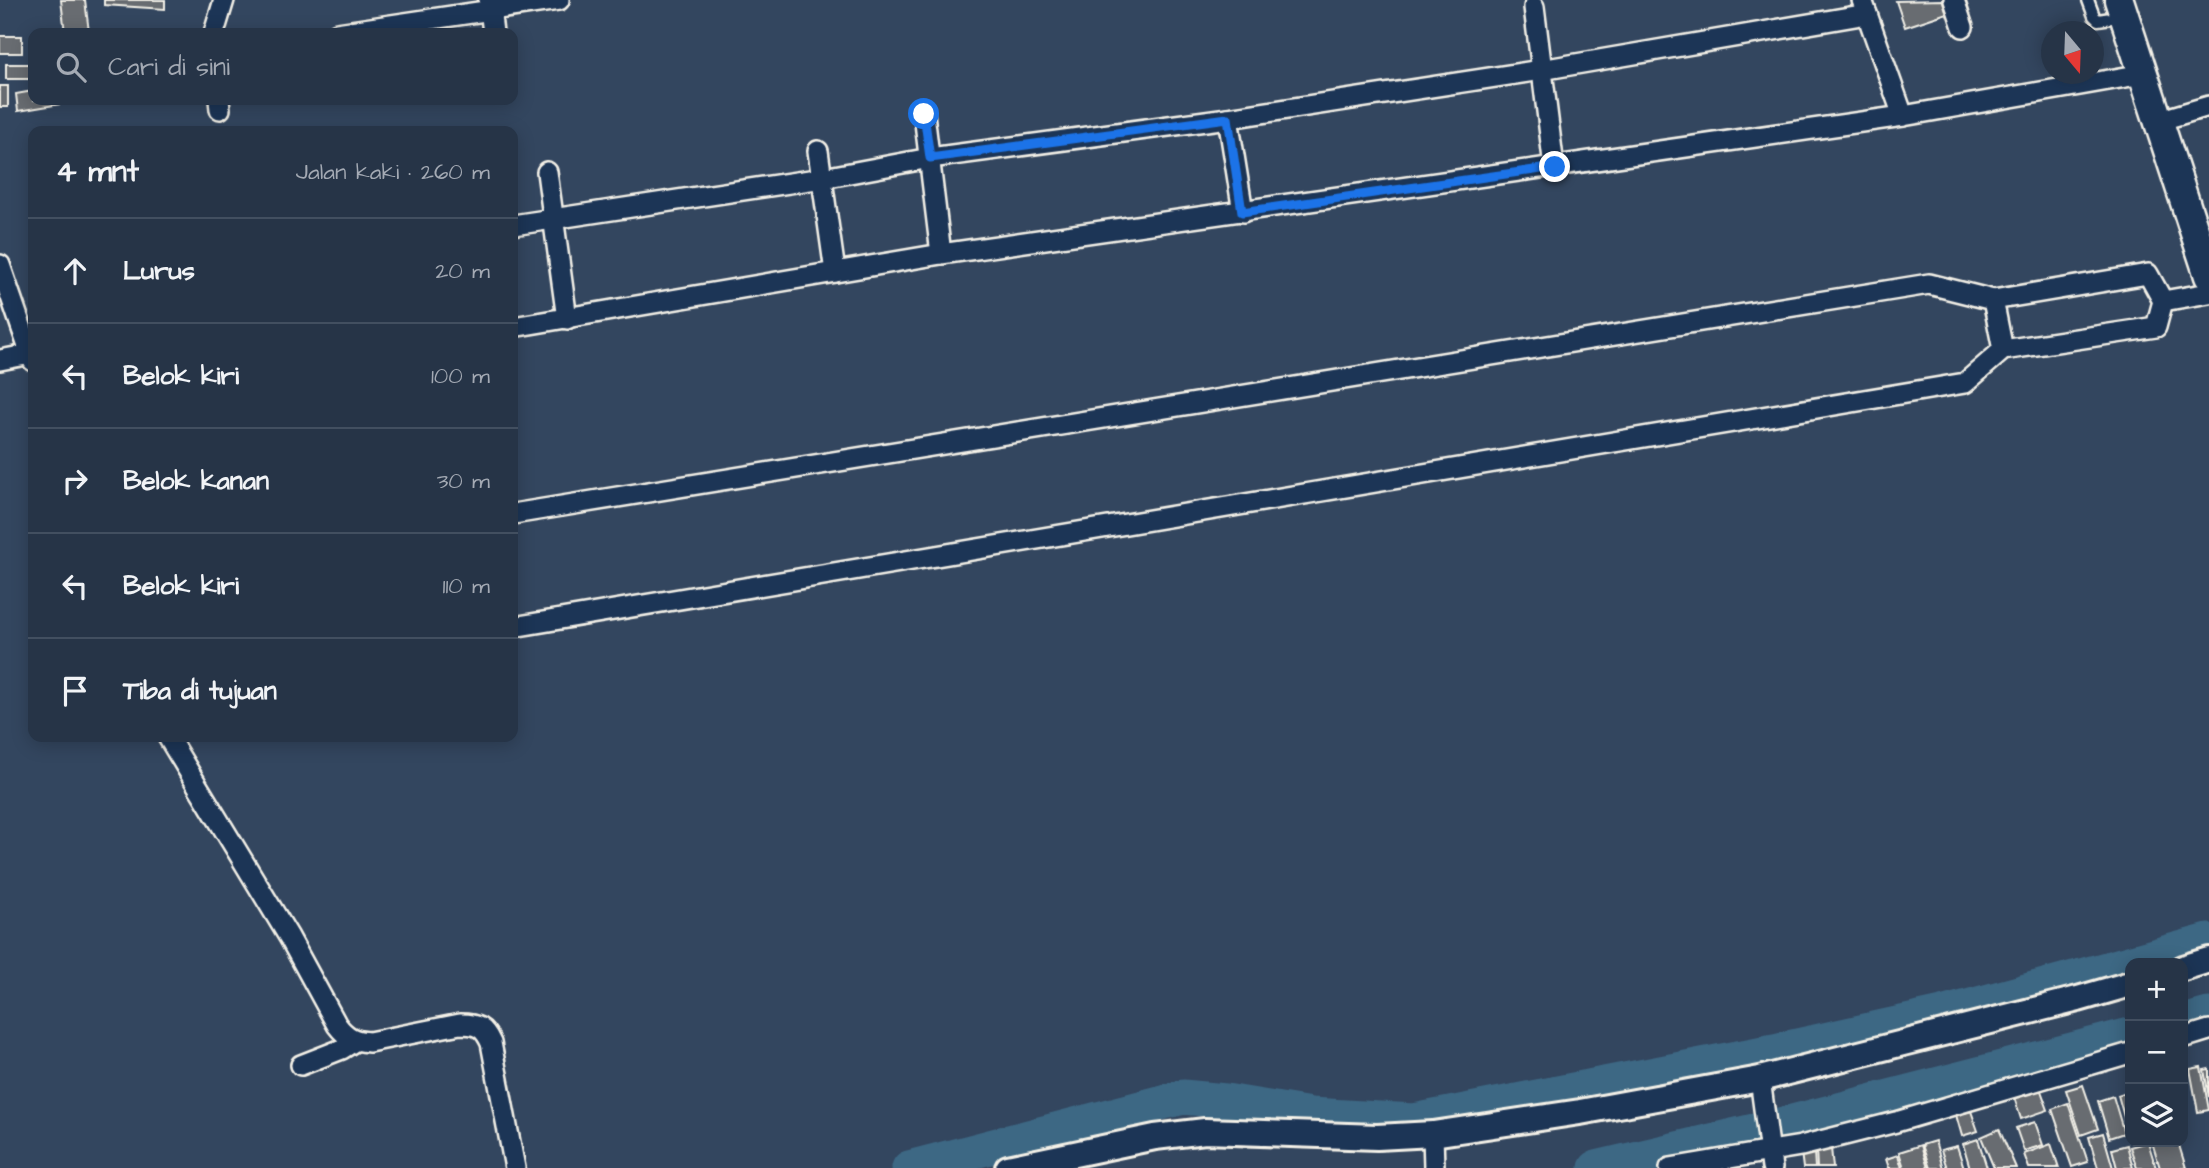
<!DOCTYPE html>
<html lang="id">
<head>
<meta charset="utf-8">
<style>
	:root { --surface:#263447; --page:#2e3c4e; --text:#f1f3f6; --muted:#a4aab4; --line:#424f60 }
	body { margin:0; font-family:"Architects Daughter",sans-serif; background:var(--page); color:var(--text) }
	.controls { position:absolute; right:21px; bottom:21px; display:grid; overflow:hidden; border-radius:14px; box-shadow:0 4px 18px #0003 }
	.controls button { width:63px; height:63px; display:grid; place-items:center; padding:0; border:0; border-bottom:2px solid var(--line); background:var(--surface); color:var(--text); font:35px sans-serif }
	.compass { position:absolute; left:2041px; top:21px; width:63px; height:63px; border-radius:50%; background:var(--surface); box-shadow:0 4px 18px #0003; rotate:161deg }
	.stop { position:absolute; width:21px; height:21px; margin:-16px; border:5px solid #1a73e8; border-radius:50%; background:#fff }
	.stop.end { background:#1a73e8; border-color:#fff; box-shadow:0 2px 7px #0008 }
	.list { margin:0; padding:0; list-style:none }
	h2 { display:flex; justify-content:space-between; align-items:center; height:91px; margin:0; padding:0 28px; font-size:30px }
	h2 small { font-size:23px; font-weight:400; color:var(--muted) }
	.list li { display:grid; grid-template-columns:46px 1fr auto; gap:21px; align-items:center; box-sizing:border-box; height:105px; padding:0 28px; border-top:2px solid var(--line) }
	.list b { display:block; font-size:26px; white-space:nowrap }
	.list em { font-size:23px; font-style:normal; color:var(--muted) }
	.icon { flex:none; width:38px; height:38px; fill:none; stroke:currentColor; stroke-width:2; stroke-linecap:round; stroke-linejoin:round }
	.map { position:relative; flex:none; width:2209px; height:1168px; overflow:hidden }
	.search { position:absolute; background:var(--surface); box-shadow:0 4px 18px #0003; left:28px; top:28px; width:490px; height:77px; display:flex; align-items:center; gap:18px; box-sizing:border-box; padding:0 24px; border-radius:14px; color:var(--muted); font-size:26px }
	.panel { position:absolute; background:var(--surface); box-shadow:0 4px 18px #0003; left:28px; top:126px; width:490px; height:616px; border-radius:14px }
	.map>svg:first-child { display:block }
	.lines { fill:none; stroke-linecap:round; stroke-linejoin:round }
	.river { stroke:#3d6884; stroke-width:35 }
	.building { fill:#676c71; stroke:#f4f1e8; stroke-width:2 }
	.service-casing { stroke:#f4f1e8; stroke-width:15 }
	.minor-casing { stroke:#f4f1e8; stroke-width:24 }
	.tertiary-casing { stroke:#f4f1e8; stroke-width:30 }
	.secondary-casing { stroke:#f4f1e8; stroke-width:33 }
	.service { stroke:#1d3557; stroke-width:10 }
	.minor { stroke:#1d3557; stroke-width:19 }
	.tertiary { stroke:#1d3557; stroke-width:24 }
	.secondary { stroke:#1d3557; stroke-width:28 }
	.route { stroke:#1a73e8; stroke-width:9 }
</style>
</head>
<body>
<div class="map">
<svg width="2209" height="1168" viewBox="0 0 2209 1168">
	<rect width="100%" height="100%" fill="#33465f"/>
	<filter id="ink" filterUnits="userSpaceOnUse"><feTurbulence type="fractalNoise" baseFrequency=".0143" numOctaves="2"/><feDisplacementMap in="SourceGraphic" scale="14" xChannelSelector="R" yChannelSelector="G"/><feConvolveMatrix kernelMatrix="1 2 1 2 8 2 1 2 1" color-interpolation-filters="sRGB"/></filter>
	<g filter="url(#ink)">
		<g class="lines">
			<!-- river -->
			<g class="river">
				<path d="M2183 1022 2209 1015"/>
				<path d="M909 1168 1183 1097 1226 1101 1311 1115 1414 1121 1774 1051 1942 1014 2209 941"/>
				<path d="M1596 1168 1792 1122 2130 1035"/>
			</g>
		</g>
		<!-- building -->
		<g class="building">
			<path d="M61 0H85L89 32 65 33Z"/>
			<path d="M104 0H165V9L104 5Z"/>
			<path d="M1943 0 1947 13 1905 27 1896 1Z"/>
			<rect x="0" y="36" width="22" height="17"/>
			<rect x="6" y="64" width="27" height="15"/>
			<rect x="0" y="86" width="8" height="21"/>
			<path d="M33 91V100H73V102L18 111 16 94Z"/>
			<path d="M2201 1067 2209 1110 2198 1112 2190 1069Z"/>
			<path d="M2209 1069V1097L2204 1070Z"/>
			<path d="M2083 1085 2098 1129 2081 1135 2066 1090Z"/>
			<path d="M2040 1088 2048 1110 2021 1119 2014 1097Z"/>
			<path d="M2130 1091V1139L2118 1095Z"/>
			<path d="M2113 1096 2124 1133 2109 1138 2098 1101Z"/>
			<path d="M2068 1103 2088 1162 2072 1167 2052 1109Z"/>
			<path d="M1971 1111 1978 1131 1962 1136 1956 1115Z"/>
			<path d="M2035 1122 2043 1145 2024 1151 2016 1128Z"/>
			<path d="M1999 1129 2016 1168H1994L1981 1137Z"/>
			<path d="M2103 1133 2113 1168H2098L2089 1137Z"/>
			<path d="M1978 1139 1987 1168H1970L1963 1144Z"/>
			<path d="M1935 1141 1943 1168H1930L1922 1145Z"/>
			<path d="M2148 1142 2156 1168H2137L2130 1147Z"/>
			<path d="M2152 1142H2178L2186 1168H2160Z"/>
			<path d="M2051 1144 2059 1168H2029L2024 1154Z"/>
			<path d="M1921 1145 1928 1168H1904L1899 1152Z"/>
			<path d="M2127 1145 2133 1168H2117L2112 1149Z"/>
			<path d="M1957 1146 1964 1168H1947L1941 1150Z"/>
			<path d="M1831 1148 1833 1168H1817L1816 1149Z"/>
			<path d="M1814 1151 1815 1168H1803L1801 1152Z"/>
			<path d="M1898 1155 1902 1168H1889L1886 1159Z"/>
		</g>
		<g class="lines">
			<!-- service casing -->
			<g class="service-casing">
				<path id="service" d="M2088 0 2094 16 2098 20 2124 16"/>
			</g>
			<!-- minor casing -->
			<g class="minor-casing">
				<g id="minor">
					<path d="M489 0 493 33"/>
					<path d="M1862 0 1903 116"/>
					<path d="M1954 0 1963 27"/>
					<path d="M1534 7 1554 167"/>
					<path d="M214 33 224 0"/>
					<path d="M337 33 559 0"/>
					<path d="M219 100 220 109"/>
					<path d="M924 114 941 254"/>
					<path d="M1228 118 1243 212"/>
					<path d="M2158 121 2209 106"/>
					<path d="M818 151 835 272"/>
					<path d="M547 172 567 319"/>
					<path d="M513 225 823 178 930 158 1228 118 1541 70 1867 14"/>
					<path d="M0 265 33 361"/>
					<path d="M1993 300 2003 350"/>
					<path d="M2163 301 2209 293"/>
					<path d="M513 327 941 254 1903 116 2143 74"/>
					<path d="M0 360 31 354"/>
					<path d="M513 514 1929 284 1993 300 2148 274 2163 301 2156 327 2003 350 1965 383 513 627"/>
					<path d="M168 737 289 937 337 1025C346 1037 354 1041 369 1042L460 1024C477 1024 484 1027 491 1043L515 1168"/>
					<path d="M2183 1038 2209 1030"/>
					<path d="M301 1065 342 1049 355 1041"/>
					<path d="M1760 1079 1772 1168"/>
					<path d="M1433 1134 1434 1168"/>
					<path d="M1670 1168 1801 1146 1896 1122 2130 1053"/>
				</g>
			</g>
			<!-- tertiary casing -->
			<g class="tertiary-casing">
				<g id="tertiary">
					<path d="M2183 968 2209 960"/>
					<path d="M1008 1168 1155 1137 1205 1131 1377 1137 1433 1134 1580 1112 1760 1079 2078 999 2130 984"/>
				</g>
			</g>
			<!-- secondary casing -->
			<g class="secondary-casing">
				<path id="secondary" d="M2119 0 2209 276"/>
			</g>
			<!-- service -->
			<use href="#service" class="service"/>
			<!-- minor -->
			<use href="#minor" class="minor"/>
			<!-- tertiary -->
			<use href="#tertiary" class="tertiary"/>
			<!-- secondary -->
			<use href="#secondary" class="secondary"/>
		</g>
	</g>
	<g class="lines" filter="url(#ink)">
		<!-- route -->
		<path class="route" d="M924 114 930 158 1228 118 1242 212 1555 167"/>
	</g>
</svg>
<div class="controls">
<button>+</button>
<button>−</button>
<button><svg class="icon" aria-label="layers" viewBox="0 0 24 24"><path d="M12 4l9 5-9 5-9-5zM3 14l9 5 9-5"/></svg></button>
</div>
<svg class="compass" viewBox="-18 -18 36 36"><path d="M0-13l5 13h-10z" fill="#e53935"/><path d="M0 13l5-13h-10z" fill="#a4aab4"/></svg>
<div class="stop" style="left:924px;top:114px"></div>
<div class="stop end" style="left:1555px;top:167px"></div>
<div class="search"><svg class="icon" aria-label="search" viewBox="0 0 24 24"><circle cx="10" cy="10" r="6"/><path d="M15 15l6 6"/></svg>Cari di sini</div>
<section class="panel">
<h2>4 mnt<small>Jalan kaki · 260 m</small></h2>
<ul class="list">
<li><svg class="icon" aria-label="ahead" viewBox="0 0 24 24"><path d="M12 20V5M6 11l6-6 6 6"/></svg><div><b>Lurus</b></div><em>20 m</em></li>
<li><svg class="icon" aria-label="left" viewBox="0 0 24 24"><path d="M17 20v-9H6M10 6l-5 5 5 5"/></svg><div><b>Belok kiri</b></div><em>100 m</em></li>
<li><svg class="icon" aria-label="right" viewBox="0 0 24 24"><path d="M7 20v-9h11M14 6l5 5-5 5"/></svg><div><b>Belok kanan</b></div><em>30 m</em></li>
<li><svg class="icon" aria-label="left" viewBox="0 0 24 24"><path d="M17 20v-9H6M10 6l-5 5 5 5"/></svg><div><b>Belok kiri</b></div><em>110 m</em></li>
<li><svg class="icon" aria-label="arrive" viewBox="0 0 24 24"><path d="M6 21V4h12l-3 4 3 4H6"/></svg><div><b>Tiba di tujuan</b></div></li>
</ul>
</section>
</div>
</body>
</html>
